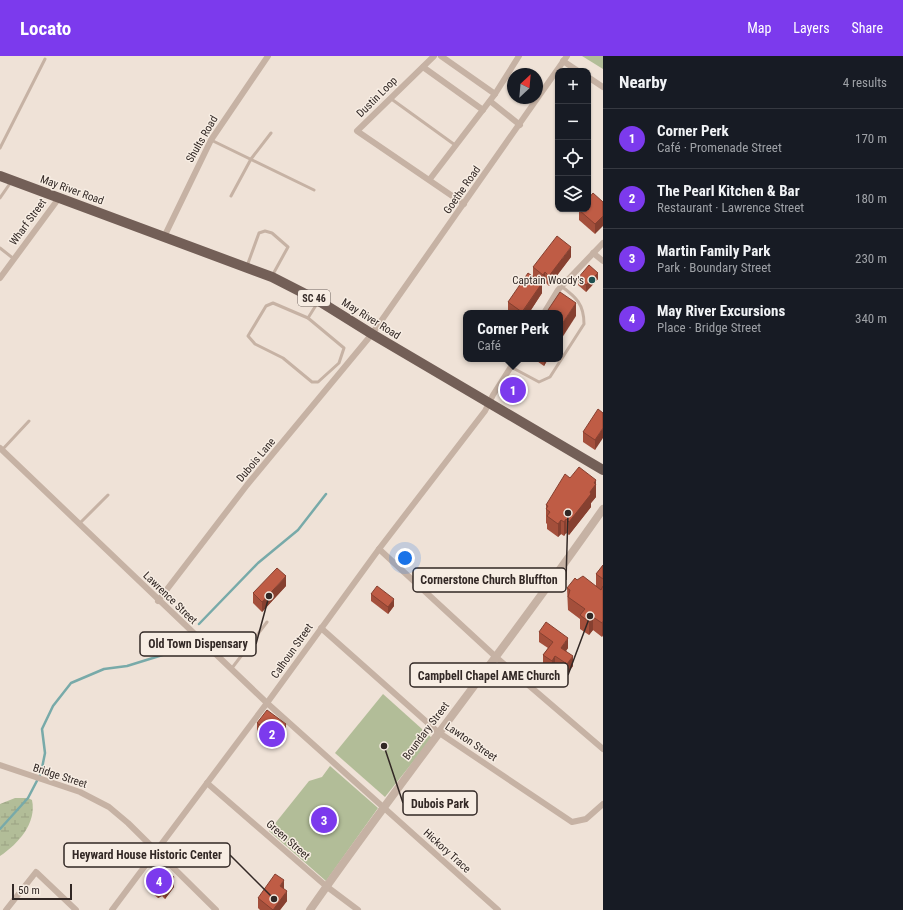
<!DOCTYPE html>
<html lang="en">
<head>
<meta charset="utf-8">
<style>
	:root { --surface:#171b24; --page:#242831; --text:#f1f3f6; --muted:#9ea1a6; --line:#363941; --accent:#7c3aed }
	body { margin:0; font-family:"Roboto Condensed",sans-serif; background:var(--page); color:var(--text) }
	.controls { position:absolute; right:12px; top:12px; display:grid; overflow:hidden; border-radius:8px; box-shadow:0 1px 3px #0004 }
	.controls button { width:36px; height:36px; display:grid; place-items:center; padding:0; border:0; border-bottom:1px solid var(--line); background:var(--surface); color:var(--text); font:20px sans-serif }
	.compass { position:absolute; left:507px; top:12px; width:36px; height:36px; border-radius:50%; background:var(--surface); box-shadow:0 1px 3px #0004; rotate:26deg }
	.scale { position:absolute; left:12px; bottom:10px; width:60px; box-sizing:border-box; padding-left:4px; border:2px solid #322825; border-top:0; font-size:11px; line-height:14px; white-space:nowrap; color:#322825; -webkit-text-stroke:3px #f7ede3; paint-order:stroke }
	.you { position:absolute; left:405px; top:502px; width:14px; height:14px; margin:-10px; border:3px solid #fff; border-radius:50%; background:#1a73e8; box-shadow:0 0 0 6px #1a73e833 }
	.badge { display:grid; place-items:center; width:26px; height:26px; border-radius:50%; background:var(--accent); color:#fff; font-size:13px; font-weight:700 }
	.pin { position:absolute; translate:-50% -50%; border:2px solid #fff; box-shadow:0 1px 4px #0006 }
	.popup { position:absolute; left:463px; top:254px; width:100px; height:52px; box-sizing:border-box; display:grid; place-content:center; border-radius:8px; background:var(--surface); filter:drop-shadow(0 1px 3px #0005); font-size:13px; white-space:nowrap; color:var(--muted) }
	.popup b { font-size:15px; color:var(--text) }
	.popup::after { content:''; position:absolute; left:50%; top:100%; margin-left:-8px; border:8px solid transparent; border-top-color:var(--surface) }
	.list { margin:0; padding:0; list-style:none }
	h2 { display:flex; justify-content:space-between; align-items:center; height:52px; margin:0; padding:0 16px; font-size:17px }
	h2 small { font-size:13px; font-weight:400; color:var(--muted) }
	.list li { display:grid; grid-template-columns:26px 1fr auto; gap:12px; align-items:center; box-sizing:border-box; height:60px; padding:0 16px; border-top:1px solid var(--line) }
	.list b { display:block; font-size:15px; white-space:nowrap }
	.list p { margin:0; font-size:13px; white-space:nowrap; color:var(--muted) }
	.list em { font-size:13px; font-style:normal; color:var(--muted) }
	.icon { flex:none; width:22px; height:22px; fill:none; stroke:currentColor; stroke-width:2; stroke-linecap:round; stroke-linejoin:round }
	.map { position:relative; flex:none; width:603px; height:854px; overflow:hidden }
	header { display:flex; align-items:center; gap:24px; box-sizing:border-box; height:56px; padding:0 20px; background:var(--accent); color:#fff }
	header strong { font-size:19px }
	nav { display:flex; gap:22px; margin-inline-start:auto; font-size:14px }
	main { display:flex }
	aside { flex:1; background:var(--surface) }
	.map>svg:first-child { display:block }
	.wetland { fill:url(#wetland-marsh) }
	.park { fill:#b2bd98 }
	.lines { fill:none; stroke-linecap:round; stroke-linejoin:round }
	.stream { stroke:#78aaa9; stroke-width:2.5 }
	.service { stroke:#c6b2a4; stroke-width:3 }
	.minor { stroke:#c6b2a4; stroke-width:6 }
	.tertiary { stroke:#c6b2a4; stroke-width:8 }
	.primary { stroke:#735f57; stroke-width:10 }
	.wall { fill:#a44f3b }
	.shaded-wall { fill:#864030 }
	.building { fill:#bf5c45; stroke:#864030 }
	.poi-dot { fill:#1e5050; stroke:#f7ede3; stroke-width:1.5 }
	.labels { text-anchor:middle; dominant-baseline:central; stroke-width:3; stroke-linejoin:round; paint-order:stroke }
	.shield { fill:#f7ede3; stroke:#6d635e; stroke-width:1 }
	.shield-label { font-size:10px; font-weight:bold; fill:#322825 }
	.street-label { font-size:11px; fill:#322825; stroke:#f7ede3 }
	.poi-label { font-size:11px; fill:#322825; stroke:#f7ede3; text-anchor:end }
	.leader { fill:none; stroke:#322825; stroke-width:1.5 }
	.callout-dot { fill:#322825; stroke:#f7ede3; stroke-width:1.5 }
	.callout { fill:#f7ede3; stroke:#322825; stroke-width:1.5 }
	.callout-label { font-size:12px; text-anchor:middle; font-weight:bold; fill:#322825 }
</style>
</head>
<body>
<header>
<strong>Locato</strong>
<nav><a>Map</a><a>Layers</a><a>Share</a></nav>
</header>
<main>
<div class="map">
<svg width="603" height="854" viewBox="0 0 603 854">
	<defs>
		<pattern id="wetland-marsh" width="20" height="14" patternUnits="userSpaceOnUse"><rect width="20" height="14" fill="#b2bd98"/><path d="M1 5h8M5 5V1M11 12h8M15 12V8" fill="none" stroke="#9aa283"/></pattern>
	</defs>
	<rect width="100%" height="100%" fill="#efe2d7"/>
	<!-- wetland -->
	<path class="wetland" d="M15 742H28L32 744C37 767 18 788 0 800V748Z"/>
	<!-- park -->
	<g class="park">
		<path d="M582 0H603V13Z"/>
		<path d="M383 638 432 682 385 741 335 697Z"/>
		<path d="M330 710 378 752 326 825 269 775 309 725 322 721Z"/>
	</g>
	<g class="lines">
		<!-- stream -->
		<g class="stream">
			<path d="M199 568 258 507 298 474 326 438"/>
			<path d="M0 773 28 742 41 717 45 697 42 673 53 650 71 627 104 613 127 610 169 597 190 579"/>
		</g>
		<!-- service -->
		<g class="service">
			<path d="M390 42 455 89"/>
			<path d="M211 84 314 134"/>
			<path d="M0 92 45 3"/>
			<path d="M231 140 251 103 271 77"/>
			<path d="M0 142 11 126"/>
			<path d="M0 192 14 203"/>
			<path d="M247 210 259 177 265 175 272 177 288 191 272 220"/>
			<path d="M273 247 308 262 344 292 339 307 318 326H312L283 302 255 288 248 280 266 250Z"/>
			<path d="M308 262 318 246"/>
			<path d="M511 311 539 326 550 321 584 268C584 248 576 241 561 230"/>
			<path d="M2 394 29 365"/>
			<path d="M80 467 108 439"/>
			<path d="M232 612 267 566"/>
		</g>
		<!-- minor -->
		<g class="minor">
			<path d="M434 0 357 75 464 148"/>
			<path d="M441 0 495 38"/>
			<path d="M563 5 578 15"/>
			<path d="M423 11 483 54"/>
			<path d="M588 21 603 31"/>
			<path d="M490 45 520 69"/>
			<path d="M430 123 495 38 519 0"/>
			<path d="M164 181 211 84 268 0"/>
			<path d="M593 197 603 205"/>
			<path d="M0 222 59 142"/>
			<path d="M544 257 558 234 603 187"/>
			<path d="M0 392 267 647 498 854"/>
			<path d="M379 493 497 602 603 693"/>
			<path d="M158 545 247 429 372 278 567 0"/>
			<path d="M321 572 438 676 572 766 586 763 603 748"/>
			<path d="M0 709 80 736 109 751 128 767 216 854"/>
			<path d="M207 727 326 830 358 854"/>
			<path d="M6 854 36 816 76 854"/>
			<path d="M112 854 267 647 379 493 485 355 493 339 516 303"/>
		</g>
		<!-- tertiary -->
		<path class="tertiary" d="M310 854C405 718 508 589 603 453"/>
		<!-- primary -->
		<path class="primary" d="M0 120 272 221 319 245 372 278 603 414"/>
	</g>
	<!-- wall -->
	<g class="wall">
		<path d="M603 146 595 178 579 164V154Z"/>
		<path d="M571 201 549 230 545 226 543 229 542 228V237L529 257H508V246L533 221V211Z"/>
		<path d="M578 222 598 223 586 236 578 229Z"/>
		<path d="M534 303H548L544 310Z"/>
		<path d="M603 357 595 394 583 386V376Z"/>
		<path d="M570 422 596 424V441L591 447V451L569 479 566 477 564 480 561 478 558 481 547 473V468L546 467V449Z"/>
		<path d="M603 509V579L602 581 593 574 589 579 580 573V563L568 554 567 532 577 524 596 530V518Z"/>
		<path d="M286 530 262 556 253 547V537Z"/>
		<path d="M371 538 394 550 388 558 371 545Z"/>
		<path d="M539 576 568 592 566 595 573 610 567 618 555 610 552 615 543 609V599L548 592 539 586Z"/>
		<path d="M257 667 286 678 277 691 257 677Z"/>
		<path d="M146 822 174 831 165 843 162 840 158 842 146 832Z"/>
		<path d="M284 834 287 845 280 854H260L258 852V842Z"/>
	</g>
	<!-- shaded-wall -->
	<g class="shaded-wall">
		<path d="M603 160V170L595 178V168Z"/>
		<path d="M571 191V201L549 230V220Z"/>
		<path d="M545 216V226L543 229V219Z"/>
		<path d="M598 217V223L586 236V229Z"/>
		<path d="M542 227V237L529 257H522Z"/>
		<path d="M576 247V260L560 285V271Z"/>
		<path d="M544 303H548L544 310Z"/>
		<path d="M603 372V382L595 394V384Z"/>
		<path d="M596 424V441L591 447V451L569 479V466L590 436Z"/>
		<path d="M566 463V477L564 480V466Z"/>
		<path d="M561 464V478L558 481V468Z"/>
		<path d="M286 520V530L262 556V546Z"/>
		<path d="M394 543V550L388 558V551Z"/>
		<path d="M593 561V574L589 579V566Z"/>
		<path d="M603 565V579L602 581V567Z"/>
		<path d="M568 582V592L561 602V592Z"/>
		<path d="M555 600V610L552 615V605Z"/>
		<path d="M573 600V610L567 618V608Z"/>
		<path d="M286 668V678L277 691V681Z"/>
		<path d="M174 821V831L165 843V833Z"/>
		<path d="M284 824V834L280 830Z"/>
		<path d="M162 830V840L158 842V832Z"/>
		<path d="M287 835V845L280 854H273Z"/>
	</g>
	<!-- building -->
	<g class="building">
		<path d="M593 137 603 146V160L595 168 579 154V153H588V143Z"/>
		<path d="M557 180 571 191 549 220 545 216 543 219 533 211Z"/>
		<path d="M589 209 598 217 586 229 578 222Z"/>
		<path d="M528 217 542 227 522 256 508 246Z"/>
		<path d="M560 236 576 247 560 271V257H546Z"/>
		<path d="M598 353 603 357V372L595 384 583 376Z"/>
		<path d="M579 411 596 424 594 427 596 428 590 436 591 438 569 466 566 463 564 466 561 464 558 468 547 460 550 456 546 453 548 450 546 449 565 418 570 422Z"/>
		<path d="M603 509V523L596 518Z"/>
		<path d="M277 512 286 520 262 546 253 537Z"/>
		<path d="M583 520 601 534 603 530V565L602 567 593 561 589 566 580 559 585 553 568 541 570 534 567 532 575 522 577 524Z"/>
		<path d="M377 530 394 543 388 551 371 538Z"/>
		<path d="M546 566 568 582 561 592 573 600 567 608 555 600 552 605 543 599 553 586 539 576Z"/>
		<path d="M267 654 286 668 277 681 257 667Z"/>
		<path d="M157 808 174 821 165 833 162 830 158 832 146 822Z"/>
		<path d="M275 818 284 824 280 830 287 835 273 854 258 842Z"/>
	</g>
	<!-- markers -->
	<circle class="poi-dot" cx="592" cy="224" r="4"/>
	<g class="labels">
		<!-- shield labels -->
		<rect class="shield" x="298" y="234" width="32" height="16" rx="3"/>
		<g class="shield-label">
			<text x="314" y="242">SC 46</text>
		</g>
		<!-- street labels -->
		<g class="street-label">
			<text transform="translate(377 41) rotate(-45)">Dustin Loop</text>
			<text transform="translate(202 83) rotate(-60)">Shults Road</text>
			<text transform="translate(72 134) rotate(20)">May River Road</text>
			<text transform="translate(462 134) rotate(-55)">Goethe Road</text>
			<text transform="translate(28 166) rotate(-54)">Wharf Street</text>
			<text transform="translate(371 263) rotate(32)">May River Road</text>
			<text transform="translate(256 404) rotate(-50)">Dubois Lane</text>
			<text transform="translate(170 542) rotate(44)">Lawrence Street</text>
			<text transform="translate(292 595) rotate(-55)">Calhoun Street</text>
			<text transform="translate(426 675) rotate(-53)">Boundary Street</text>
			<text transform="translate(471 686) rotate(34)">Lawton Street</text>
			<text transform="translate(60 720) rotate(18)">Bridge Street</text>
			<text transform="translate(288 784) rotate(41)">Green Street</text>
			<text transform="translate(447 795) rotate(42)">Hickory Trace</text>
		</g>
		<!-- poi labels -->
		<g class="poi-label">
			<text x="584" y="224">Captain Woody's</text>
		</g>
	</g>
	<!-- callouts -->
	<path class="leader" d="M568 457L566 524M269 540L256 588M590 560L568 619M384 690L403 747M274 843L230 799"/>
	<g class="callout-dot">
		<circle cx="568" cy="457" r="4"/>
		<circle cx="269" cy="540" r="4"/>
		<circle cx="590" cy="560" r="4"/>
		<circle cx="384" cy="690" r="4"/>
		<circle cx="274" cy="843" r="4"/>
	</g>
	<g class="callout">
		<rect x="413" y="512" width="153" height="24" rx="4"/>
		<rect x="140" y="576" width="116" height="24" rx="4"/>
		<rect x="410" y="607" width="158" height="24" rx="4"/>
		<rect x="403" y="735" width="74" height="24" rx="4"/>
		<rect x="64" y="787" width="166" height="24" rx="4"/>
	</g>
	<g class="callout-label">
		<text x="489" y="528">Cornerstone Church Bluffton</text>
		<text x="198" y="592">Old Town Dispensary</text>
		<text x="489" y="624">Campbell Chapel AME Church</text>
		<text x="440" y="752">Dubois Park</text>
		<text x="147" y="803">Heyward House Historic Center</text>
	</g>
</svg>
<div class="controls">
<button>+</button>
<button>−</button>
<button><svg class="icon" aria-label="locate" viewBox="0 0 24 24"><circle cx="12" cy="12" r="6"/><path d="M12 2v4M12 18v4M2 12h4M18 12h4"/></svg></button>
<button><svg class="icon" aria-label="layers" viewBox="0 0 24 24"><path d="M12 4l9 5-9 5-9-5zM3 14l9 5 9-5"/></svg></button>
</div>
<svg class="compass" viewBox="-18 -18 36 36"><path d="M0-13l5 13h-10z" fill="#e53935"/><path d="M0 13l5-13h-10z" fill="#9ea1a6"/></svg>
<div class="scale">50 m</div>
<div class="you"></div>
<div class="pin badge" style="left:513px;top:334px">1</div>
<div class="popup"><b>Corner Perk</b>Café</div>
<div class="pin badge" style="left:272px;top:678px">2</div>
<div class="pin badge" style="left:324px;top:764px">3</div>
<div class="pin badge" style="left:159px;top:825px">4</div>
</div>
<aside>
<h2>Nearby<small>4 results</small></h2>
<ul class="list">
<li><span class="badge">1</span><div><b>Corner Perk</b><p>Café · Promenade Street</p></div><em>170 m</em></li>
<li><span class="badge">2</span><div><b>The Pearl Kitchen &amp; Bar</b><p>Restaurant · Lawrence Street</p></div><em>180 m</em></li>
<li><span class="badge">3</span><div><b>Martin Family Park</b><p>Park · Boundary Street</p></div><em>230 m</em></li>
<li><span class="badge">4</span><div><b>May River Excursions</b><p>Place · Bridge Street</p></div><em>340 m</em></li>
</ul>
</aside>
</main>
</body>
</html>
